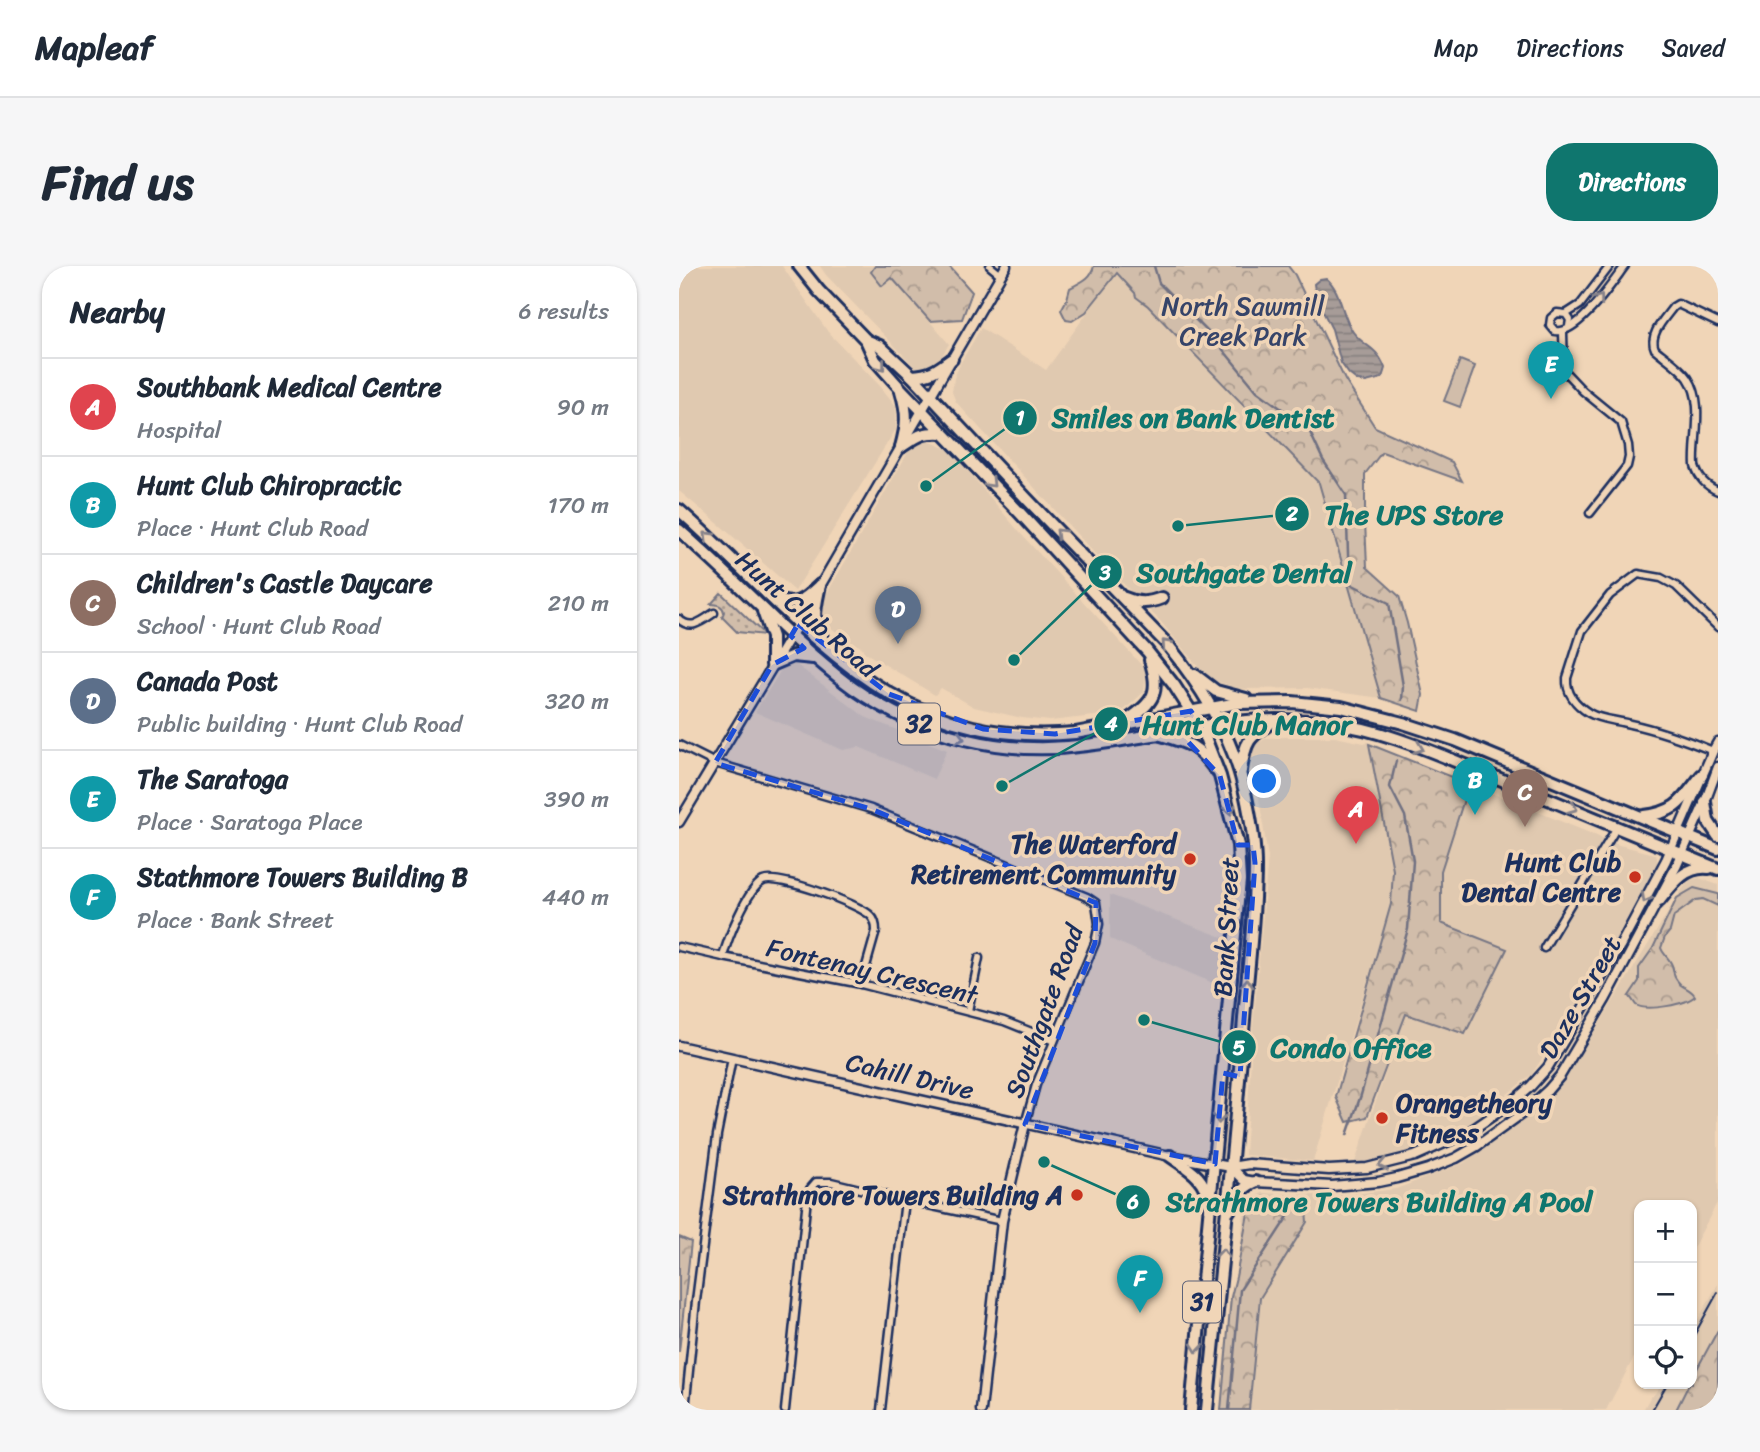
<!DOCTYPE html>
<html lang="en">
<head>
<meta charset="utf-8">
<style>
	:root { --surface:#fff; --page:#f6f6f7; --text:#1f2937; --muted:#747a83; --line:#e0e1e3; --accent:#0f766e }
	body { margin:0; font-family:Sriracha,sans-serif; background:var(--page); color:var(--text) }
	.controls { position:absolute; right:21px; bottom:21px; display:grid; overflow:hidden; border-radius:14px; box-shadow:0 2px 5px #0004 }
	.controls button { width:63px; height:63px; display:grid; place-items:center; padding:0; border:0; border-bottom:2px solid var(--line); background:var(--surface); color:var(--text); font:35px sans-serif }
	.you { position:absolute; left:586px; top:516px; width:24px; height:24px; margin:-18px; border:5px solid #fff; border-radius:50%; background:#1a73e8; box-shadow:0 0 0 10px #1a73e833 }
	.badge { display:grid; place-items:center; width:46px; height:46px; border-radius:50%; background:var(--accent); color:#fff; font-size:23px; font-weight:700 }
	.pin { position:absolute; translate:-50% -58px; filter:drop-shadow(0 2px 4px #0008) }
	.pin::after { content:''; position:absolute; top:37px; width:24px; height:21px; background:inherit; clip-path:polygon(0 0,100% 0,50% 100%) }
	.list { margin:0; padding:0; list-style:none }
	h2 { display:flex; justify-content:space-between; align-items:center; height:91px; margin:0; padding:0 28px; font-size:30px }
	h2 small { font-size:23px; font-weight:400; color:var(--muted) }
	.list li { display:grid; grid-template-columns:46px 1fr auto; gap:21px; align-items:center; box-sizing:border-box; height:98px; padding:0 28px; border-top:2px solid var(--line) }
	.list b { display:block; font-size:26px; white-space:nowrap }
	.list p { margin:0; font-size:23px; white-space:nowrap; color:var(--muted) }
	.list em { font-size:23px; font-style:normal; color:var(--muted) }
	.icon { flex:none; width:38px; height:38px; fill:none; stroke:currentColor; stroke-width:2; stroke-linecap:round; stroke-linejoin:round }
	.map { position:relative; flex:none; width:1039px; height:1144px; overflow:hidden; border-radius:28px }
	header { display:flex; align-items:center; gap:42px; box-sizing:border-box; height:98px; padding:0 35px; background:var(--surface); border-bottom:2px solid var(--line) }
	header strong { font-size:33px }
	nav { display:flex; gap:38px; margin-inline-start:auto; font-size:24px }
	.intro { display:flex; align-items:center; justify-content:space-between; box-sizing:border-box; height:168px; padding:0 42px }
	h1 { margin:0; font-size:49px }
	.button { padding:18px 32px; border-radius:28px; background:var(--accent); color:#fff; font-size:24px; font-weight:700 }
	main { display:flex; gap:42px; padding:0 42px }
	aside { flex:1; background:var(--surface); border-radius:28px; box-shadow:0 2px 5px #0004 }
	.map>svg:first-child { display:block }
	.built { fill:#e0c9b0 }
	.grass { fill:url(#grass-dots); stroke:#767684; stroke-width:2 }
	.forest { fill:url(#forest-crowns); stroke:#767684; stroke-width:2 }
	.pitch { fill:#d1bdaa; stroke:#767684; stroke-width:2 }
	.water { fill:url(#water-rules); stroke:#6f7081; stroke-width:2 }
	.lines { fill:none; stroke-linecap:round; stroke-linejoin:round }
	.stream { stroke:#6f7081; stroke-width:2.5 }
	.minor-casing { stroke:#1b2f5e; stroke-width:11 }
	.tertiary-casing { stroke:#1b2f5e; stroke-width:13 }
	.primary-casing { stroke:#1b2f5e; stroke-width:16 }
	.minor { stroke:#f0d5b7; stroke-width:6 }
	.tertiary { stroke:#f0d5b7; stroke-width:8 }
	.primary { stroke:#f0d5b7; stroke-width:10 }
	.tram { stroke:#1b2f5e; stroke-width:2 }
	.oneway { stroke:#86828a }
	.marked { fill:#1d4ed8; fill-opacity:0.2; stroke:#1d4ed8; stroke-width:5; stroke-dasharray:14 9; stroke-linejoin:round }
	.poi-dot { fill:#c8321e; stroke:#f0d5b7; stroke-width:2.5 }
	.labels { text-anchor:middle; dominant-baseline:central; stroke-width:7; stroke-linejoin:round; paint-order:stroke }
	.shield { fill:#f0d5b7; stroke:#5b6179; stroke-width:2 }
	.shield-label { font-size:24px; font-weight:bold; fill:#1b2f5e }
	.park-label { font-size:26px; fill:#364469; stroke:#f0d5b7 }
	.street-label { font-size:26px; fill:#1b2f5e; stroke:#f0d5b7 }
	.poi-label { font-size:26px; font-weight:bold; fill:#1b2f5e; stroke:#f0d5b7; text-anchor:end }
	.leader { fill:none; stroke:#0f766e; stroke-width:2.5 }
	.callout-dot { fill:#0f766e; stroke:#f0d5b7; stroke-width:2.5 }
	.mark-label { font-size:21px; text-anchor:middle; font-weight:bold; fill:#fff }
	.callout-label { font-size:28px; text-anchor:middle; font-weight:bold; fill:#0f766e; stroke:#f0d5b7; stroke-width:7; stroke-linejoin:round; paint-order:stroke }
</style>
</head>
<body>
<header>
<strong>Mapleaf</strong>
<nav><a>Map</a><a>Directions</a><a>Saved</a></nav>
</header>
<div class="intro"><h1>Find us</h1><a class="button">Directions</a></div>
<main>
<aside>
<h2>Nearby<small>6 results</small></h2>
<ul class="list">
<li><span class="badge" style="background:#e0444e">A</span><div><b>Southbank Medical Centre</b><p>Hospital</p></div><em>90 m</em></li>
<li><span class="badge" style="background:#0f9aa8">B</span><div><b>Hunt Club Chiropractic</b><p>Place · Hunt Club Road</p></div><em>170 m</em></li>
<li><span class="badge" style="background:#8d6e63">C</span><div><b>Children's Castle Daycare</b><p>School · Hunt Club Road</p></div><em>210 m</em></li>
<li><span class="badge" style="background:#5c6f8a">D</span><div><b>Canada Post</b><p>Public building · Hunt Club Road</p></div><em>320 m</em></li>
<li><span class="badge" style="background:#0f9aa8">E</span><div><b>The Saratoga</b><p>Place · Saratoga Place</p></div><em>390 m</em></li>
<li><span class="badge" style="background:#0f9aa8">F</span><div><b>Stathmore Towers Building B</b><p>Place · Bank Street</p></div><em>440 m</em></li>
</ul>
</aside>
<div class="map">
<svg width="1039" height="1144" viewBox="0 0 1039 1144">
	<defs>
		<pattern id="grass-dots" width="8" height="8" patternUnits="userSpaceOnUse" patternTransform="scale(1.75)"><rect width="8" height="8" fill="#d1bdaa"/><path d="M2 2h.1M6 6h.1" fill="none" stroke="#a99a8e" stroke-width="1.8" stroke-linecap="round"/></pattern>
		<pattern id="forest-crowns" width="20" height="18" patternUnits="userSpaceOnUse" patternTransform="scale(1.75)"><rect width="20" height="18" fill="#d1bdaa"/><path d="M2 6a3 3 0 1 1 6 0M12 15a3 3 0 1 1 6 0" fill="none" stroke="#a99a8e"/></pattern>
		<pattern id="water-rules" width="6" height="5" patternUnits="userSpaceOnUse" patternTransform="scale(1.75)"><rect width="6" height="5" fill="#a79c98"/><path d="M0 2.5h6" fill="none" stroke="#87807f"/></pattern>
	</defs>
	<rect width="100%" height="100%" fill="#f0d5b7"/>
	<filter id="ink" filterUnits="userSpaceOnUse"><feTurbulence type="fractalNoise" baseFrequency=".0143" numOctaves="2"/><feDisplacementMap in="SourceGraphic" scale="14" xChannelSelector="R" yChannelSelector="G"/><feConvolveMatrix kernelMatrix="1 2 1 2 8 2 1 2 1" color-interpolation-filters="sRGB"/></filter>
	<g filter="url(#ink)">
		<!-- built -->
		<g class="built">
			<path d="M0 0H103L149 66 201 120 217 140V163L116 325 42 260 0 225Z"/>
			<path d="M141 0H196L192 6 213 11 270 78 260 95 249 102H237L147 9Z"/>
			<path d="M437 7 640 217 693 386 702 432 628 422 561 423 529 413 483 357 428 301 277 136 273 126 275 112 282 96 302 62 367 104Z"/>
			<path d="M247 174 271 184 342 268 467 404 465 426 444 445 424 449 371 455 343 452 295 441 262 422 256 429 185 386 183 381 169 375 147 358 143 336 231 183Z"/>
			<path d="M114 396 186 451 268 484 255 513 180 481 164 484 76 446 102 404Z"/>
			<path d="M607 471H656L690 478 714 604 712 638 634 895 566 889 574 760 589 592 580 532 571 497V487L577 478 588 472Z"/>
			<path d="M790 518 940 579 976 588 978 591V598L923 698 853 808 793 857 763 871 724 886 685 896H676L727 747 828 683 762 657V605Z"/>
			<path d="M1020 612 1039 619V935L1013 984V939H960V1082L927 1144H543L566 939 583 927 630 929H666L717 923 785 897 827 865 879 816 914 768 1004 622 1012 614Z"/>
			<path d="M431 629 546 672 541 720 431 673Z"/>
			<path d="M1039 1018V1065L1013 1115V1064Z"/>
			<path d="M982 1118H1011L998 1144H964L972 1130 973 1131 978 1125Z"/>
		</g>
		<!-- grass -->
		<path class="grass" d="M42 327 86 369 58 366 43 351 45 346C44 339 38 338 32 338Z"/>
		<!-- forest -->
		<g class="forest">
			<path d="M196 0H270L293 26 283 53 251 55 213 12 203 20 192 6Z"/>
			<path d="M415 0H609L616 9 666 114 696 161 773 196 783 215 703 186 686 208V255L688 301 720 330 728 357 744 429 741 445 702 432 640 217 469 40 457 31 456 27 438 7 407 46 393 55 387 54 382 44 388 33 391 22C402 16 412 13 415 0Z"/>
			<path d="M690 478 790 518 762 605V657L828 683 786 768 727 748 688 851 668 856 657 831 712 638 714 604Z"/>
			<path d="M1015 622 1039 628V640L1024 633 1017 634 995 650 991 665 986 671 982 682C984 688 989 691 992 697 997 706 991 708 1002 719 1007 723 1012 723 1016 730 1008 738 968 746 957 739 956 738 951 730 950 730L960 715V702L974 682 998 632Z"/>
			<path d="M588 930C592 932 596 934 600 934 617 938 627 929 628 956L581 1032 570 1144H542L552 1031 557 1011 570 942 578 933Z"/>
			<path d="M0 971 12 976 0 1086Z"/>
			<path d="M1039 1064V1144H997L1010 1118H1013V1112Z"/>
		</g>
		<!-- pitch -->
		<path class="pitch" d="M781 94 796 100 781 141 765 135Z"/>
		<!-- water -->
		<path class="water" d="M647 12C663 25 662 50 674 66 686 82 697 79 706 102L703 112 687 116 679 115 670 108 662 97 653 63 637 32 635 18 641 13Z"/>
		<g class="lines">
			<!-- stream -->
			<g class="stream">
				<path d="M475 0 480 17 532 69 578 125 629 162 644 194 667 229 670 317 710 337 724 420 723 434"/>
				<path d="M668 869 682 829 729 663 734 595 726 550 711 521 717 495"/>
				<path d="M550 1144 561 1024 615 941"/>
			</g>
			<!-- minor casing -->
			<g class="minor-casing">
				<g id="minor">
					<path d="M311 0 322 9"/>
					<path d="M887 48 901 39 931 0"/>
					<path d="M1039 57 999 38 994 41C986 52 969 69 976 83 987 92 1001 101 1009 112 1026 137 1014 173 1016 200 1020 213 1027 220 1039 225"/>
					<path d="M890 60 891 54 887 48 878 47 872 52 871 59 876 65C898 70 933 17 946 0"/>
					<path d="M884 66 885 105 904 125 942 156 949 179 950 191 948 200 911 247"/>
					<path d="M0 353C12 365 23 355 35 347"/>
					<path d="M0 479 36 497 192 543 408 631 417 637 420 658 416 677 357 819 346 858"/>
					<path d="M1034 485C1007 474 979 464 951 458 937 454 922 454 910 447 897 439 887 427 888 412L903 365 931 329 959 308 982 312 997 320 1039 361"/>
					<path d="M0 681 44 691 182 718 325 755 375 775"/>
					<path d="M865 682 938 561"/>
					<path d="M44 691C48 674 68 623 84 615 98 608 181 638 192 650 196 654 197 659 197 665L182 718"/>
					<path d="M289 745 300 692"/>
					<path d="M6 1144 17 1035 38 869 53 792"/>
					<path d="M106 1144 128 932 131 923 137 916H152L226 934 323 955"/>
					<path d="M202 1144 226 934"/>
				</g>
			</g>
			<!-- tertiary casing -->
			<g class="tertiary-casing">
				<g id="tertiary">
					<path d="M0 556 119 358 327 0"/>
					<path d="M0 780 491 890 552 901 570 898 650 904 688 902 736 890 790 866 831 838 852 820 869 801 941 680 987 594 1034 485 1039 476"/>
					<path d="M552 901 565 914 576 916 653 920 699 916 718 912 749 903 777 892 798 880 845 846 869 824 881 810 926 734 998 599 1026 536 1039 501"/>
					<path d="M302 1144 323 955 346 858"/>
				</g>
			</g>
			<!-- primary casing -->
			<g class="primary-casing">
				<g id="primary">
					<path d="M120 0 140 25 187 74 196 94 221 122 341 247 468 385 495 419 522 461 541 510 559 579 561 614 512 1144"/>
					<path d="M187 74 201 80 233 110 348 233 488 378C523 421 554 471 566 526 571 549 576 576 576 600 576 651 569 702 565 753 555 884 541 1014 528 1144"/>
					<path d="M233 110C252 109 258 104 273 93"/>
					<path d="M222 181C228 159 229 148 222 125"/>
					<path d="M222 181C239 170 242 166 263 167"/>
					<path d="M0 244C126 355 207 484 396 467L559 437 613 436 662 441 724 457 776 474 1039 583"/>
					<path d="M0 264C36 296 70 329 104 362 127 384 149 404 174 422 243 470 325 491 408 479 440 475 472 469 505 464 518 462 531 458 544 457 580 453 617 453 653 457 707 464 760 489 811 509 887 540 963 571 1039 603"/>
					<path d="M141 319C135 347 132 353 147 379"/>
					<path d="M446 332C459 338 470 337 483 332"/>
					<path d="M95 333C118 342 125 334 141 319"/>
					<path d="M84 345 93 371V399L114 390 134 392"/>
					<path d="M516 409 537 425 567 433"/>
					<path d="M447 455C475 437 482 426 471 394"/>
					<path d="M482 469C509 477 518 479 535 502"/>
					<path d="M562 505C566 475 569 471 595 455"/>
					<path d="M1026 536 1029 555 1039 570"/>
					<path d="M965 550C999 546 1003 534 1023 509"/>
					<path d="M980 635C993 619 1006 599 1030 602"/>
					<path d="M491 890C511 904 525 910 530 935"/>
					<path d="M550 945C556 932 562 922 576 916"/>
				</g>
			</g>
			<!-- minor -->
			<use href="#minor" class="minor"/>
			<!-- tertiary -->
			<use href="#tertiary" class="tertiary"/>
			<!-- primary -->
			<use href="#primary" class="primary"/>
			<!-- tram -->
			<g class="tram">
				<path d="M1013 1073 1039 1026"/>
				<path d="M973 1144 988 1118"/>
			</g>
		</g>
		<!-- one-way arrows -->
		<defs><path id="oneway-chevron" d="M-2-3.5L2.5 0L-2 3.5" fill="none" stroke-width="1.6" stroke-linecap="round" stroke-linejoin="round" transform="scale(1.75)"/></defs>
		<g class="oneway">
			<use href="#oneway-chevron" transform="translate(920 33) rotate(-53)"/>
			<use href="#oneway-chevron" transform="translate(202 100) rotate(52)"/>
			<use href="#oneway-chevron" transform="translate(312 217) rotate(46)"/>
			<use href="#oneway-chevron" transform="translate(381 267) rotate(-135)"/>
			<use href="#oneway-chevron" transform="translate(29 270) rotate(-136)"/>
			<use href="#oneway-chevron" transform="translate(487 378) rotate(-132)"/>
			<use href="#oneway-chevron" transform="translate(281 472) rotate(15)"/>
			<use href="#oneway-chevron" transform="translate(740 482) rotate(20)"/>
			<use href="#oneway-chevron" transform="translate(894 542) rotate(22)"/>
			<use href="#oneway-chevron" transform="translate(551 544) rotate(77)"/>
			<use href="#oneway-chevron" transform="translate(967 632) rotate(119)"/>
			<use href="#oneway-chevron" transform="translate(568 717) rotate(-86)"/>
			<use href="#oneway-chevron" transform="translate(540 853) rotate(95)"/>
			<use href="#oneway-chevron" transform="translate(704 899) rotate(167)"/>
			<use href="#oneway-chevron" transform="translate(544 987) rotate(-84)"/>
			<use href="#oneway-chevron" transform="translate(518 1082) rotate(96)"/>
		</g>
	</g>
	<!-- marked area -->
	<path class="marked" d="M119 358 210 428 304 463 376 468 512 445 522 461 499 465 541 510 559 579H574L576 597 561 811 544 807 536 898 346 858 416 677 417 637 192 543 36 497 93 399 125 382 112 370Z"/>
	<!-- markers -->
	<g class="poi-dot">
		<circle cx="511" cy="593" r="7"/>
		<circle cx="956" cy="611" r="7"/>
		<circle cx="703" cy="852" r="7"/>
		<circle cx="398" cy="929" r="7"/>
	</g>
	<g class="labels">
		<!-- shield labels -->
		<g class="shield">
			<rect x="219" y="437.5" width="42" height="41" rx="5"/>
			<rect x="504" y="1015.5" width="38" height="41" rx="5"/>
		</g>
		<g class="shield-label">
			<text x="240" y="458">32</text>
			<text x="523" y="1036">31</text>
		</g>
		<!-- park labels -->
		<g class="park-label">
			<text x="564" y="40">North Sawmill<tspan x="564" dy="30">Creek Park</tspan></text>
		</g>
		<!-- street labels -->
		<g class="street-label">
			<text transform="translate(128 348) rotate(41)">Hunt Club Road</text>
			<text transform="translate(547 661) rotate(-87)">Bank Street</text>
			<text transform="translate(193 705) rotate(13)">Fontenay Crescent</text>
			<text transform="translate(901 731) rotate(-60)">Daze Street</text>
			<text transform="translate(365 745) rotate(-70)">Southgate Road</text>
			<text transform="translate(231 810) rotate(13)">Cahill Drive</text>
		</g>
		<!-- poi labels -->
		<g class="poi-label">
			<text x="497" y="578">The Waterford<tspan x="497" dy="30">Retirement Community</tspan></text>
			<text x="942" y="596">Hunt Club<tspan x="942" dy="30">Dental Centre</tspan></text>
			<text x="717" y="837" text-anchor="start">Orangetheory<tspan x="717" dy="30">Fitness</tspan></text>
			<text x="384" y="929">Strathmore Towers Building A</text>
		</g>
	</g>
	<!-- callouts -->
	<path class="leader" d="M247 220L341 152M499 260L613 248M335 394L426 306M323 520L432 458M465 754L560 781M365 896L454 936"/>
	<g class="callout-dot">
		<circle cx="247" cy="220" r="7"/>
		<circle cx="499" cy="260" r="7"/>
		<circle cx="335" cy="394" r="7"/>
		<circle cx="323" cy="520" r="7"/>
		<circle cx="465" cy="754" r="7"/>
		<circle cx="365" cy="896" r="7"/>
		<circle cx="341" cy="152" r="18"/>
		<circle cx="613" cy="248" r="18"/>
		<circle cx="426" cy="306" r="18"/>
		<circle cx="432" cy="458" r="18"/>
		<circle cx="560" cy="781" r="18"/>
		<circle cx="454" cy="936" r="18"/>
	</g>
	<g class="mark-label">
		<text x="341" y="159">1</text>
		<text x="613" y="255">2</text>
		<text x="426" y="314">3</text>
		<text x="432" y="465">4</text>
		<text x="560" y="789">5</text>
		<text x="454" y="943">6</text>
	</g>
	<g class="callout-label">
		<text x="514" y="161">Smiles on Bank Dentist</text>
		<text x="735" y="258">The UPS Store</text>
		<text x="565" y="316">Southgate Dental</text>
		<text x="568" y="468">Hunt Club Manor</text>
		<text x="672" y="791">Condo Office</text>
		<text x="700" y="945">Strathmore Towers Building A Pool</text>
	</g>
</svg>
<div class="controls">
<button>+</button>
<button>−</button>
<button><svg class="icon" aria-label="locate" viewBox="0 0 24 24"><circle cx="12" cy="12" r="6"/><path d="M12 2v4M12 18v4M2 12h4M18 12h4"/></svg></button>
</div>
<div class="you"></div>
<div class="pin badge" style="left:677px;top:578px;background:#e0444e">A</div>
<div class="pin badge" style="left:796px;top:549px;background:#0f9aa8">B</div>
<div class="pin badge" style="left:846px;top:561px;background:#8d6e63">C</div>
<div class="pin badge" style="left:219px;top:378px;background:#5c6f8a">D</div>
<div class="pin badge" style="left:872px;top:133px;background:#0f9aa8">E</div>
<div class="pin badge" style="left:461px;top:1047px;background:#0f9aa8">F</div>
</div>
</main>
</body>
</html>
